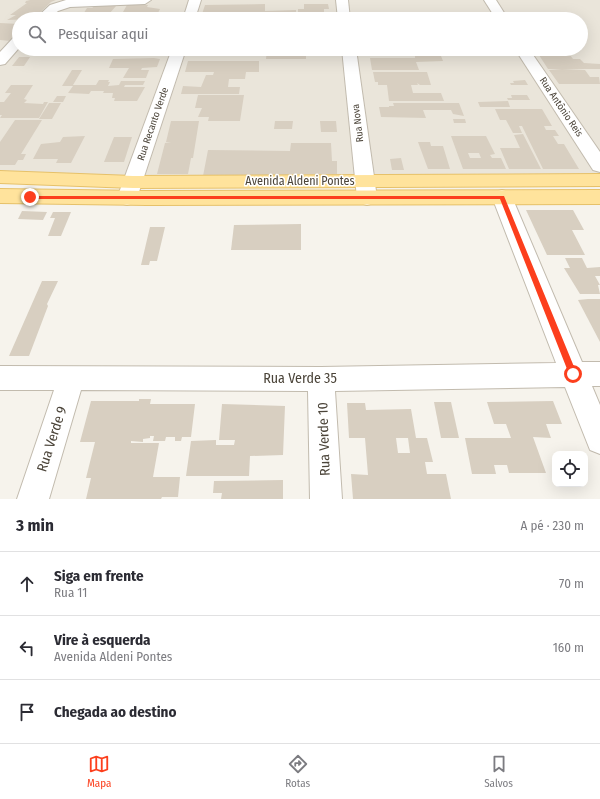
<!DOCTYPE html>
<html lang="pt">
<head>
<meta charset="utf-8">
<style>
	:root { --surface:#fff; --page:#f7f7f7; --text:#2b2b33; --muted:#7c7c81; --line:#e1e1e2; --accent:#fc3f1d }
	body { margin:0; font-family:"Fira Sans Condensed",sans-serif; background:var(--page); color:var(--text) }
	.controls { position:absolute; right:12px; bottom:12px; display:grid; overflow:hidden; border-radius:8px; box-shadow:0 4px 16px #0002 }
	.controls button { width:36px; height:36px; display:grid; place-items:center; padding:0; border:0; border-bottom:1px solid var(--line); background:var(--surface); color:var(--text); font:20px sans-serif }
	.stop { position:absolute; width:12px; height:12px; margin:-9px; border:3px solid #fc3f1d; border-radius:50%; background:#fff }
	.stop.end { background:#fc3f1d; border-color:#fff; box-shadow:0 1px 4px #0008 }
	.list { margin:0; padding:0; list-style:none }
	h2 { display:flex; justify-content:space-between; align-items:center; height:52px; margin:0; padding:0 16px; font-size:17px }
	h2 small { font-size:13px; font-weight:400; color:var(--muted) }
	.list li { display:grid; grid-template-columns:26px 1fr auto; gap:12px; align-items:center; box-sizing:border-box; height:64px; padding:0 16px; border-top:1px solid var(--line) }
	.list b { display:block; font-size:15px; white-space:nowrap }
	.list p { margin:0; font-size:13px; white-space:nowrap; color:var(--muted) }
	.list em { font-size:13px; font-style:normal; color:var(--muted) }
	.icon { flex:none; width:22px; height:22px; fill:none; stroke:currentColor; stroke-width:2; stroke-linecap:round; stroke-linejoin:round }
	.map { position:relative; flex:none; width:600px; height:499px; overflow:hidden }
	.search { position:absolute; background:var(--surface); box-shadow:0 4px 16px #0002; left:12px; right:12px; top:12px; height:44px; display:flex; align-items:center; gap:10px; box-sizing:border-box; padding:0 14px; border-radius:22px; color:var(--muted); font-size:15px }
	.sheet { height:244px; background:var(--surface) }
	nav { display:flex; justify-content:space-around; align-items:center; box-sizing:border-box; height:56px; border-top:1px solid var(--line); background:var(--surface); font-size:11px; color:var(--muted) }
	nav a { display:grid; justify-items:center; gap:2px }
	nav .on { color:var(--accent) }
	.map>svg:first-child { display:block }
	.residential { fill:#eae5da; fill-rule:evenodd }
	.building { fill:#d8cfc1; fill-rule:evenodd }
	.lines { fill:none; stroke-linecap:round; stroke-linejoin:round }
	.minor-casing { stroke:#c2bbae; stroke-width:2 }
	.major-casing { stroke:#e6c16a; stroke-width:2 }
	.minor { fill:#fff; fill-rule:evenodd }
	.major { fill:#ffe39c; fill-rule:evenodd }
	.route { fill:#fc3f1d }
	.labels { text-anchor:middle; dominant-baseline:central; stroke-width:3; stroke-linejoin:round; paint-order:stroke }
	.far-street-label { font-size:10px; fill:#4b4439; stroke:#fff }
	.street-label { font-size:12px; fill:#4b4439; stroke:#fff }
	.near-street-label { font-size:14px; fill:#4b4439; stroke:#fff }
</style>
</head>
<body>
<div class="map">
<svg width="600" height="499" viewBox="0 0 600 499">
	<rect width="100%" height="100%" fill="#f6f3ec"/>
	<!-- residential -->
	<path class="residential" d="M0 0H600V178L0 176ZM19 19H581V49H19Z"/>
	<!-- building -->
	<g class="building">
		<path d="M30 0H56L51 2 33 19 7 20 16 15H10L27 3H25L26 1Z"/>
		<path d="M265 4V11L296 10V14H298V9H304V4H328L329 9H324V12H327V19H287V17H284V19H266L264 16 258 17V19H244L245 17H201L205 5Z"/>
		<path d="M97 5 116 6 109 14H97L93 19H80L87 8H92Z"/>
		<path d="M127 5H148L147 7 160 9 158 13 168 15 166 19H144L148 16H146V14H143L142 16H145L141 19H119Z"/>
		<path d="M0 23 19 24V33L11 41 0 40Z"/>
		<path d="M267 49H306V59H266Z"/>
		<path d="M368 49H403L404 52H424L426 56H441L443 61 416 62 419 70H372L370 58H415V56H370Z"/>
		<path d="M537 52H559L562 55H570L573 59H580L584 63 600 64V69H548Z"/>
		<path d="M19 57H30L24 66H12Z"/>
		<path d="M154 58 160 59 157 67 142 68 141 70H149L146 78H123L129 68H109L113 59Z"/>
		<path d="M188 61H259V72H246L245 79H229L228 87H240L239 94H181L183 86 201 87 206 75H213L214 72H185Z"/>
		<path d="M562 69 585 70 590 77H599L600 84H559L549 70Z"/>
		<path d="M72 70H82L73 85H96L99 80H109L108 82H110L108 86 119 85 121 81H145L143 85H125L124 87H145L137 101H114L115 98H112L113 93H103L104 91H91L89 94 68 93 73 86H62Z"/>
		<path d="M373 72H427L431 85H420L417 83 418 85H411L413 93H388L387 85H378V82H375Z"/>
		<path d="M525 80 528 85H511L510 83H514L513 81Z"/>
		<path d="M11 85H33L24 99 27 100 24 103 43 104 44 102H48L39 118H0L2 115H0V102H11H4L11 93H5Z"/>
		<path d="M388 93H441L444 101H389Z"/>
		<path d="M198 95H244L240 121H208L209 117H198L202 108H195Z"/>
		<path d="M511 95H527L530 100H508L507 98H512Z"/>
		<path d="M57 96H66L63 102H53Z"/>
		<path d="M508 101 510 107H480L478 102Z"/>
		<path d="M49 103H61L52 119H39Z"/>
		<path d="M393 103H459L464 116 453 114 451 110H423L426 118 381 117 379 107H389V106H394Z"/>
		<path d="M495 109H542L552 126H544L546 130H555L559 136H553L558 144H564L579 169H543L522 126H519L522 133H513L506 120H500Z"/>
		<path d="M453 119H465L466 123H454Z"/>
		<path d="M15 120H42L21 154H26L23 160H18L15 165H0V142Z"/>
		<path d="M171 121H199L193 158H191L188 174H157L165 143 171 142H166Z"/>
		<path d="M275 121H293L292 129H274Z"/>
		<path d="M320 121H336L337 132H321Z"/>
		<path d="M523 134 541 169H509L500 148H520L514 135Z"/>
		<path d="M85 136 71 163H56L58 159H33L41 144 60 142 63 137Z"/>
		<path d="M451 136H486L495 154 490 155 492 158H501L506 169H463ZM468 153H479L481 158H470Z"/>
		<path d="M114 137H132L124 162H104Z"/>
		<path d="M418 142H430L431 146H443L450 169H428Z"/>
		<path d="M291 143H331L332 161H337V174H289V176H203L208 150 290 151Z"/>
		<path d="M401 158 404 170H392L390 159Z"/>
		<path d="M526 210H573L584 230H572L585 255H547Z"/>
		<path d="M22 211 47 212 43 220 18 219Z"/>
		<path d="M53 212H71L61 236H48L55 218H50Z"/>
		<path d="M301 224V250H231L234 225Z"/>
		<path d="M150 227H165L157 261H150L149 265H141Z"/>
		<path d="M565 258H582L587 268 600 267V276H595L600 285H598L600 294H580L564 268H570Z"/>
		<path d="M42 281H58L47 304 48 306 29 356H9Z"/>
		<path d="M588 299H600V342L578 300Z"/>
		<path d="M139 399H151L150 404H195L191 437H182L181 441H175V437H166L165 441H153L154 436H150V438L143 439V442L131 441V443H159L153 477H180L178 497H162L161 499H86L91 478H86L95 442H80L91 401H139Z"/>
		<path d="M553 401 562 424H546L551 438 533 437 546 473H509L507 465H494L496 474H472L465 438H511L506 424H494L487 402Z"/>
		<path d="M434 402H451L459 438H441Z"/>
		<path d="M347 403H365L366 410 411 409 416 438H427L433 462H425L427 474H446L451 499H353L351 474 368 475 365 438H349ZM396 438H408L410 453H398Z"/>
		<path d="M222 404 285 406 283 455 250 456 249 476H186L191 441 216 440V445H234L235 440H219Z"/>
		<path d="M283 480V499H221L222 493H213L214 481Z"/>
	</g>
	<g class="lines">
		<!-- minor casing -->
		<g class="minor-casing">
			<g id="minor">
				<path d="M66 0H151L145 4 70 7 58 11 49 19H35L50 5Z"/>
				<path d="M189 0H201L195 19H183Z"/>
				<path d="M336 0H348L350 19H338Z"/>
				<path d="M484 0H496L508 19H496Z"/>
				<path d="M19 36V48L5 64 0 65V52L14 37Z"/>
				<path d="M172 49H186L137 198 134 203 127 205 120 203 117 198Z"/>
				<path d="M342 49H356L377 198 374 203 367 205 360 203 357 198Z"/>
				<path d="M515 49H529L600 152V172L593 170Z"/>
				<path d="M502 190 509 192 512 197 582 362H600V386H592L600 405V454L590 450 565 387 335 391 342 499H310L308 391 81 390 49 499H17L54 390H0V366L321 367 556 363 492 197 495 192Z"/>
			</g>
		</g>
		<!-- major casing -->
		<g class="major-casing">
			<g id="major">
				<path d="M0 171 133 176 600 174V186L133 188 0 183Z"/>
				<path d="M0 189 147 191 600 190V204L147 205 0 203Z"/>
			</g>
		</g>
		<!-- minor -->
		<use href="#minor" class="minor"/>
		<!-- major -->
		<use href="#major" class="major"/>
	</g>
	<!-- route -->
	<path class="route" d="M28 196H504L577 374 573 378 569 374 500 199H28Z"/>
	<g class="labels">
		<!-- far-street labels -->
		<g class="far-street-label">
			<text transform="translate(561 107) rotate(56)">Rua Antônio Reis</text>
			<text transform="translate(358 123) rotate(-97)">Rua Nova</text>
			<text transform="translate(153 124) rotate(-71)">Rua Recanto Verde</text>
		</g>
		<!-- street labels -->
		<g class="street-label">
			<text x="300" y="181">Avenida Aldeni Pontes</text>
		</g>
		<!-- near-street labels -->
		<g class="near-street-label">
			<text x="300" y="378">Rua Verde 35</text>
			<text transform="translate(52 439) rotate(-72)">Rua Verde 9</text>
			<text transform="translate(324 439) rotate(-92)">Rua Verde 10</text>
		</g>
	</g>
</svg>
<div class="controls">
<button><svg class="icon" aria-label="locate" viewBox="0 0 24 24"><circle cx="12" cy="12" r="6"/><path d="M12 2v4M12 18v4M2 12h4M18 12h4"/></svg></button>
</div>
<div class="stop" style="left:573px;top:374px"></div>
<div class="stop end" style="left:30px;top:197px"></div>
<div class="search"><svg class="icon" aria-label="search" viewBox="0 0 24 24"><circle cx="10" cy="10" r="6"/><path d="M15 15l6 6"/></svg>Pesquisar aqui</div>
</div>
<section class="sheet">
<h2>3 min<small>A pé · 230 m</small></h2>
<ul class="list">
<li><svg class="icon" aria-label="ahead" viewBox="0 0 24 24"><path d="M12 20V5M6 11l6-6 6 6"/></svg><div><b>Siga em frente</b><p>Rua 11</p></div><em>70 m</em></li>
<li><svg class="icon" aria-label="left" viewBox="0 0 24 24"><path d="M17 20v-9H6M10 6l-5 5 5 5"/></svg><div><b>Vire à esquerda</b><p>Avenida Aldeni Pontes</p></div><em>160 m</em></li>
<li><svg class="icon" aria-label="arrive" viewBox="0 0 24 24"><path d="M6 21V4h12l-3 4 3 4H6"/></svg><div><b>Chegada ao destino</b></div></li>
</ul>
</section>
<nav>
<a class="on"><svg class="icon" aria-label="map" viewBox="0 0 24 24"><path d="M3 6l6-2 6 2 6-2v14l-6 2-6-2-6 2zM9 4v14M15 6v14"/></svg>Mapa</a>
<a><svg class="icon" aria-label="directions" viewBox="0 0 24 24"><path d="M12 3l9 9-9 9-9-9zM9 14v-3h6M13 9l2 2-2 2"/></svg>Rotas</a>
<a><svg class="icon" aria-label="saved" viewBox="0 0 24 24"><path d="M7 4h10v16l-5-4-5 4z"/></svg>Salvos</a>
</nav>
</body>
</html>
